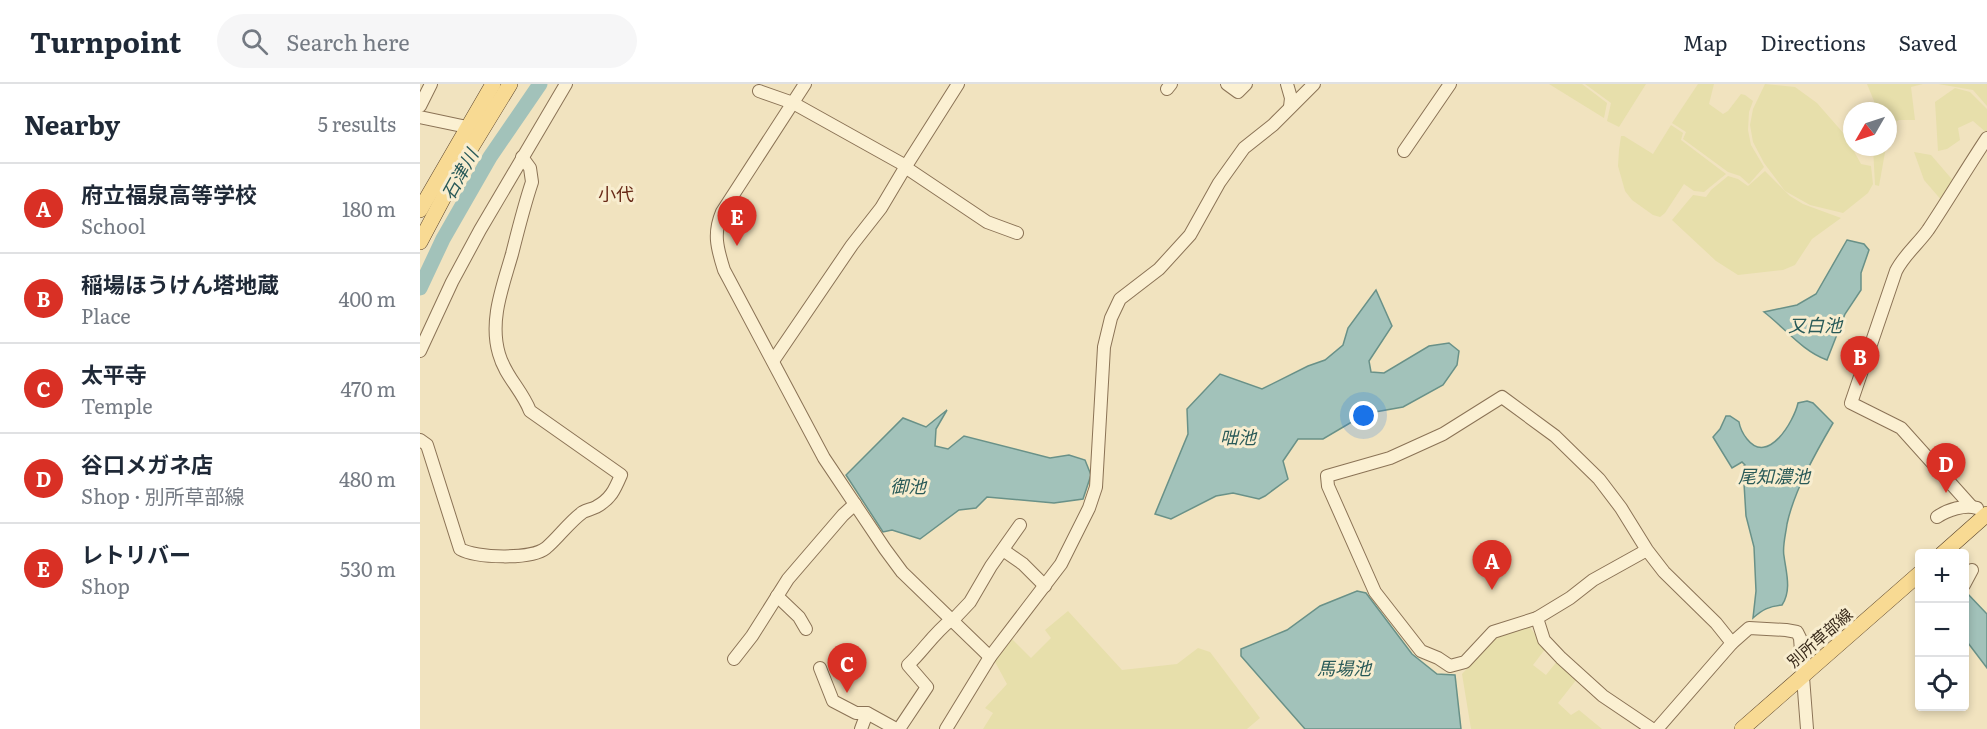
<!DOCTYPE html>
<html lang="en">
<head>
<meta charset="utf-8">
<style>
	:root { --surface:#fff; --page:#f6f6f7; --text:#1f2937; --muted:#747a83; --line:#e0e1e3; --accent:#d93025 }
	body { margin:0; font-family:Literata,"Noto Sans JP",serif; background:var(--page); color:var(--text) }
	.controls { position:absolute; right:18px; bottom:18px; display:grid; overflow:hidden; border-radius:6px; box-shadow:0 3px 9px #0003 }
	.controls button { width:54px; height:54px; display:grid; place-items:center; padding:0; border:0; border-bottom:2px solid var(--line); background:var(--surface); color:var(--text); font:30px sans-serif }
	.compass { position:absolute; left:1423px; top:18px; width:54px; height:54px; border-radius:50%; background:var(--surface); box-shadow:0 3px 9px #0003; rotate:231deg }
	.you { position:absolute; left:944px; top:332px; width:21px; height:21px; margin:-15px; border:4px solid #fff; border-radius:50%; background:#1a73e8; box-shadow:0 0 0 9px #1a73e833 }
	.badge { display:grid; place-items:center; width:39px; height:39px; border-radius:50%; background:var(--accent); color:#fff; font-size:20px; font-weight:700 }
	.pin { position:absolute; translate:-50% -50px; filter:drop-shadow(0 2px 3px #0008) }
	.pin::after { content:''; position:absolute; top:32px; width:21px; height:18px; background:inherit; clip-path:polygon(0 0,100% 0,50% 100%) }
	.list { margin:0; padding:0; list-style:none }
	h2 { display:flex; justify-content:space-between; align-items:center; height:78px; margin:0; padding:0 24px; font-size:26px }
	h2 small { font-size:20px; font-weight:400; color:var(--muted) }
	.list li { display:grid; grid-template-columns:39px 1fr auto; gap:18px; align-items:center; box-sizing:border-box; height:90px; padding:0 24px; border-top:2px solid var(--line) }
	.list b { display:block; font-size:22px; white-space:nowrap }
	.list p { margin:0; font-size:20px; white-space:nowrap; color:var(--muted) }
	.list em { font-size:20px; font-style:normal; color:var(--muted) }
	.icon { flex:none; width:33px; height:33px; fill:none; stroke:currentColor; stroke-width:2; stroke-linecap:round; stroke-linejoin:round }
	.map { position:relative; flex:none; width:1567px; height:645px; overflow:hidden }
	header { display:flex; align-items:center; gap:36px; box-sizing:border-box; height:84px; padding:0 30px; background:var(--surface); border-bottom:2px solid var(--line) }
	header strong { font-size:28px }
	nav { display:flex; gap:33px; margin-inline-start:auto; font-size:21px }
	.search { width:420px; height:54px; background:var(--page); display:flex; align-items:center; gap:15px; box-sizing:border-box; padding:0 21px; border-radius:33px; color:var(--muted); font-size:22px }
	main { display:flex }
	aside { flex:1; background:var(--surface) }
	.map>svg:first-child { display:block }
	.farmland { fill:#e7dfab }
	.water { fill:#a2c2ba; stroke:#699188; stroke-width:1.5 }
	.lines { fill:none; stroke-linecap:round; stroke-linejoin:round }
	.river { stroke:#a2c2ba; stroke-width:15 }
	.minor-casing { stroke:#8b7356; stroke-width:14 }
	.major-casing { stroke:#58412b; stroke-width:16 }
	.minor { stroke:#fbf0d2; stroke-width:12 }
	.major { stroke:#f8da93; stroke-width:15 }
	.labels { text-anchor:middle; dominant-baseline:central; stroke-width:6; stroke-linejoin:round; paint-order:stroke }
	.street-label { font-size:16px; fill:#392a1b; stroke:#f8edcf }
	.water-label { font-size:18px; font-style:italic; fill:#295a58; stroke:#f8edcf }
	.neighbourhood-label { font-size:18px; fill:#692a18; stroke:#f8edcf }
</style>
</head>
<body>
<header>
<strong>Turnpoint</strong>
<div class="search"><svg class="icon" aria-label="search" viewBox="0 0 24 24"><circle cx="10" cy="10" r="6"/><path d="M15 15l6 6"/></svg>Search here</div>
<nav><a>Map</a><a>Directions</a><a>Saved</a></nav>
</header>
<main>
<aside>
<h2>Nearby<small>5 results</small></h2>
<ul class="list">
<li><span class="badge">A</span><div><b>府立福泉高等学校</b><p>School</p></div><em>180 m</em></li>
<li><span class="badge">B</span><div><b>稲場ほうけん塔地蔵</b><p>Place</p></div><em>400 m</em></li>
<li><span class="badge">C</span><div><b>太平寺</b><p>Temple</p></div><em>470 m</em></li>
<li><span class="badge">D</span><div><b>谷口メガネ店</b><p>Shop · 別所草部線</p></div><em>480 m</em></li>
<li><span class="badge">E</span><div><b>レトリバー</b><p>Shop</p></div><em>530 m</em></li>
</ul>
</aside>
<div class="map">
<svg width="1567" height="645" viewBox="0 0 1567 645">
	<rect width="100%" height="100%" fill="#f1e3bf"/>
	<!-- farmland -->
	<g class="farmland">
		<path d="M1129 0H1162L1187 19 1184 34Z"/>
		<path d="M1165 0H1226L1199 43 1187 37 1191 19Z"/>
		<path d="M1278 0H1294L1289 20 1303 30 1308 27 1321 10 1325 11 1333 17 1329 28 1328 46 1331 61 1344 83 1329 100 1320 92 1308 88 1263 55 1266 48 1252 39Z"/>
		<path d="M1345 0 1375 3 1397 19 1425 51 1441 80 1451 82 1453 100 1448 109 1423 129 1390 121 1365 107 1344 79 1333 58 1330 41 1333 25Z"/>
		<path d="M1447 0H1503L1491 3 1495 36H1479L1472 40 1468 50V27H1453L1454 17Z"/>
		<path d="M1518 0H1567V22L1553 6Z"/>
		<path d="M1535 4 1550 8 1567 25V49L1553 37 1538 44 1540 56 1527 65 1518 67 1515 18Z"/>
		<path d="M1251 41 1263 49 1261 56 1306 90 1284 108 1274 107 1264 100 1245 129 1240 133 1233 131 1212 116 1205 107 1198 82 1199 66 1201 52H1204L1233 70Z"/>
		<path d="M1453 63H1466L1459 102 1455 101Z"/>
		<path d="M1494 68 1511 71 1536 100 1523 118 1504 96Z"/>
		<path d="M1345 87 1370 112 1383 120 1421 134 1392 155 1375 181 1363 186 1318 191 1296 177 1252 136 1273 111 1286 113 1291 106 1308 92 1318 95 1328 102Z"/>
		<path d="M648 527 702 586 757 580 778 564 790 568 840 634 827 645H563L573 629 565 624 587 600 574 576 592 555 611 574 631 554 625 546Z"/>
		<path d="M1108 541 1126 564 1113 581 1126 591 1138 576 1157 595 1138 619 1151 631 1159 626 1182 645H1051L1042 590 1076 553Z"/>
	</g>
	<!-- water -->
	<g class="water">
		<path d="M1427 156 1444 160 1449 166 1441 189V206L1425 230 1407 276C1382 267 1365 244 1344 228L1377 221 1396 210Z"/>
		<path d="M956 206 972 242 949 277 951 288 964 289 1009 262 1029 259 1039 267 1037 281 1023 301 983 323 955 328 930 339 903 355H878L863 377 868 395 845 412 839 415 813 409 796 412 751 435 735 430 768 350 767 325 800 290 842 305 888 282 905 276 923 261 928 244Z"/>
		<path d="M1387 317 1393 319 1413 339C1396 368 1374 407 1367 440 1366 449 1362 463 1364 472 1366 488 1372 506 1362 521 1349 522 1342 526 1333 534L1336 507 1334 463 1326 432 1323 383 1325 381 1322 378 1312 384 1293 353 1300 345 1306 332H1310L1319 338C1320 344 1323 350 1327 355 1348 382 1374 337 1378 319Z"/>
		<path d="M527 326 516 345 515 362 528 365 544 352 630 374 649 371 665 376 671 391 663 415 634 419 567 413 556 424 539 426 500 455 472 446 463 448 426 391 483 334 506 343Z"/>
		<path d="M937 507 946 509 992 570 1017 590 1035 591 1041 645H885L821 572V565L867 546 900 522Z"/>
		<path d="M1545 508H1546L1567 530V584L1545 555Z"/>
	</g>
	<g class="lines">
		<!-- river -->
		<path class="river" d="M0 204 23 155 70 73 120 0"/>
		<!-- minor casing -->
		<g class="minor-casing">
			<g id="minor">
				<path d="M385 0 302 128C293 149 297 164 304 186L404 374 465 465 482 488 570 573"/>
				<path d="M807 0 818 8 826 0"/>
				<path d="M867 0 871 14 870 23"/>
				<path d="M747 5 751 0"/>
				<path d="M339 7 373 19 486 82"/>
				<path d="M0 22 11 0"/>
				<path d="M0 33 47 43"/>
				<path d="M984 67 1030 0"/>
				<path d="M485 83 567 138 597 149"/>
				<path d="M0 267 32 198 60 146 146 0"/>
				<path d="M353 277 432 161 461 124 486 82 538 0"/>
				<path d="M0 356 7 361 40 465C56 474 111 476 126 464 139 453 149 438 163 428 167 426 172 425 176 423 191 415 195 405 201 391L110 327C102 306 85 292 79 270 69 236 83 202 92 170 98 146 104 122 112 98L110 84 102 73"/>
				<path d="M1551 422 1481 344 1431 319 1476 187C1484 171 1498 160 1508 146 1528 116 1547 84 1567 54"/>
				<path d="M1517 433C1527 426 1545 420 1557 424"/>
				<path d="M583 466 603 480 625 502"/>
				<path d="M1227 466 1173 496 1150 514 1117 534 1073 548 1045 578 1030 582 1018 574 1001 567 955 508 908 402 907 392 970 374 1023 350 1082 313 1135 352 1179 395 1201 424 1227 466 1244 488 1296 539 1312 559"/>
				<path d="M1544 501 1552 486"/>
				<path d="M357 512 379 533 386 545"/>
				<path d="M1117 534 1124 556 1141 574 1183 612 1232 645"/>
				<path d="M532 537 550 518 571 482 600 441"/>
				<path d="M314 575 332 552 368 495 423 431 435 420"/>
				<path d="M400 584 413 617 436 629H447L476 645"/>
				<path d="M441 645 447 629"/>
				<path d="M479 645 507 603 488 581C503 567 514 549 531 536"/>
				<path d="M526 645 570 573 641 480 669 424 676 403 684 263 691 234 700 215 739 185 770 151 799 99 824 64 853 41 894 0"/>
				<path d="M1237 645 1312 559 1329 544 1366 546 1377 548 1380 554 1387 645"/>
			</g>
		</g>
		<!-- major casing -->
		<g class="major-casing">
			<g id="major">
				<path d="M0 126 73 0"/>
				<path d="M0 158 43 77 90 0"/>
				<path d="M1522 470 1567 430"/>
				<path d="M1322 645 1500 489"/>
			</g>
		</g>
		<!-- minor -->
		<use href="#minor" class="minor"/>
		<!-- major -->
		<use href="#major" class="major"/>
	</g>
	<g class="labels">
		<!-- street labels -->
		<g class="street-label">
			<text transform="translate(1399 553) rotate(-41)">別所草部線</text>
		</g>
		<!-- water labels -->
		<g class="water-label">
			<text transform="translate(39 90) rotate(-61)">石津川</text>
			<text x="1395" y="240">又白池</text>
			<text x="818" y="352">咄池</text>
			<text x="1354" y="391">尾知濃池</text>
			<text x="488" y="401">御池</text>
			<text x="924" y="583">馬場池</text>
		</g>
		<!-- neighbourhood labels -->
		<g class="neighbourhood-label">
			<text x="196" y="109">小代</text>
		</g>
	</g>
</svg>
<div class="controls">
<button>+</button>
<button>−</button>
<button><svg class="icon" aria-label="locate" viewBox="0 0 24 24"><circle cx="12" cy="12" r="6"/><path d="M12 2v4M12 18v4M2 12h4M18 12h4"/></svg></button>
</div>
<svg class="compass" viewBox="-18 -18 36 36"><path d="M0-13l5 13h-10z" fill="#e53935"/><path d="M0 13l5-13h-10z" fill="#747a83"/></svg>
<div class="you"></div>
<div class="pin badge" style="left:1072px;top:506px">A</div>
<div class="pin badge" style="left:1440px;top:302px">B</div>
<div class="pin badge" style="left:427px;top:609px">C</div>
<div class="pin badge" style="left:1526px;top:409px">D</div>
<div class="pin badge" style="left:317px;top:162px">E</div>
</div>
</main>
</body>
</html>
